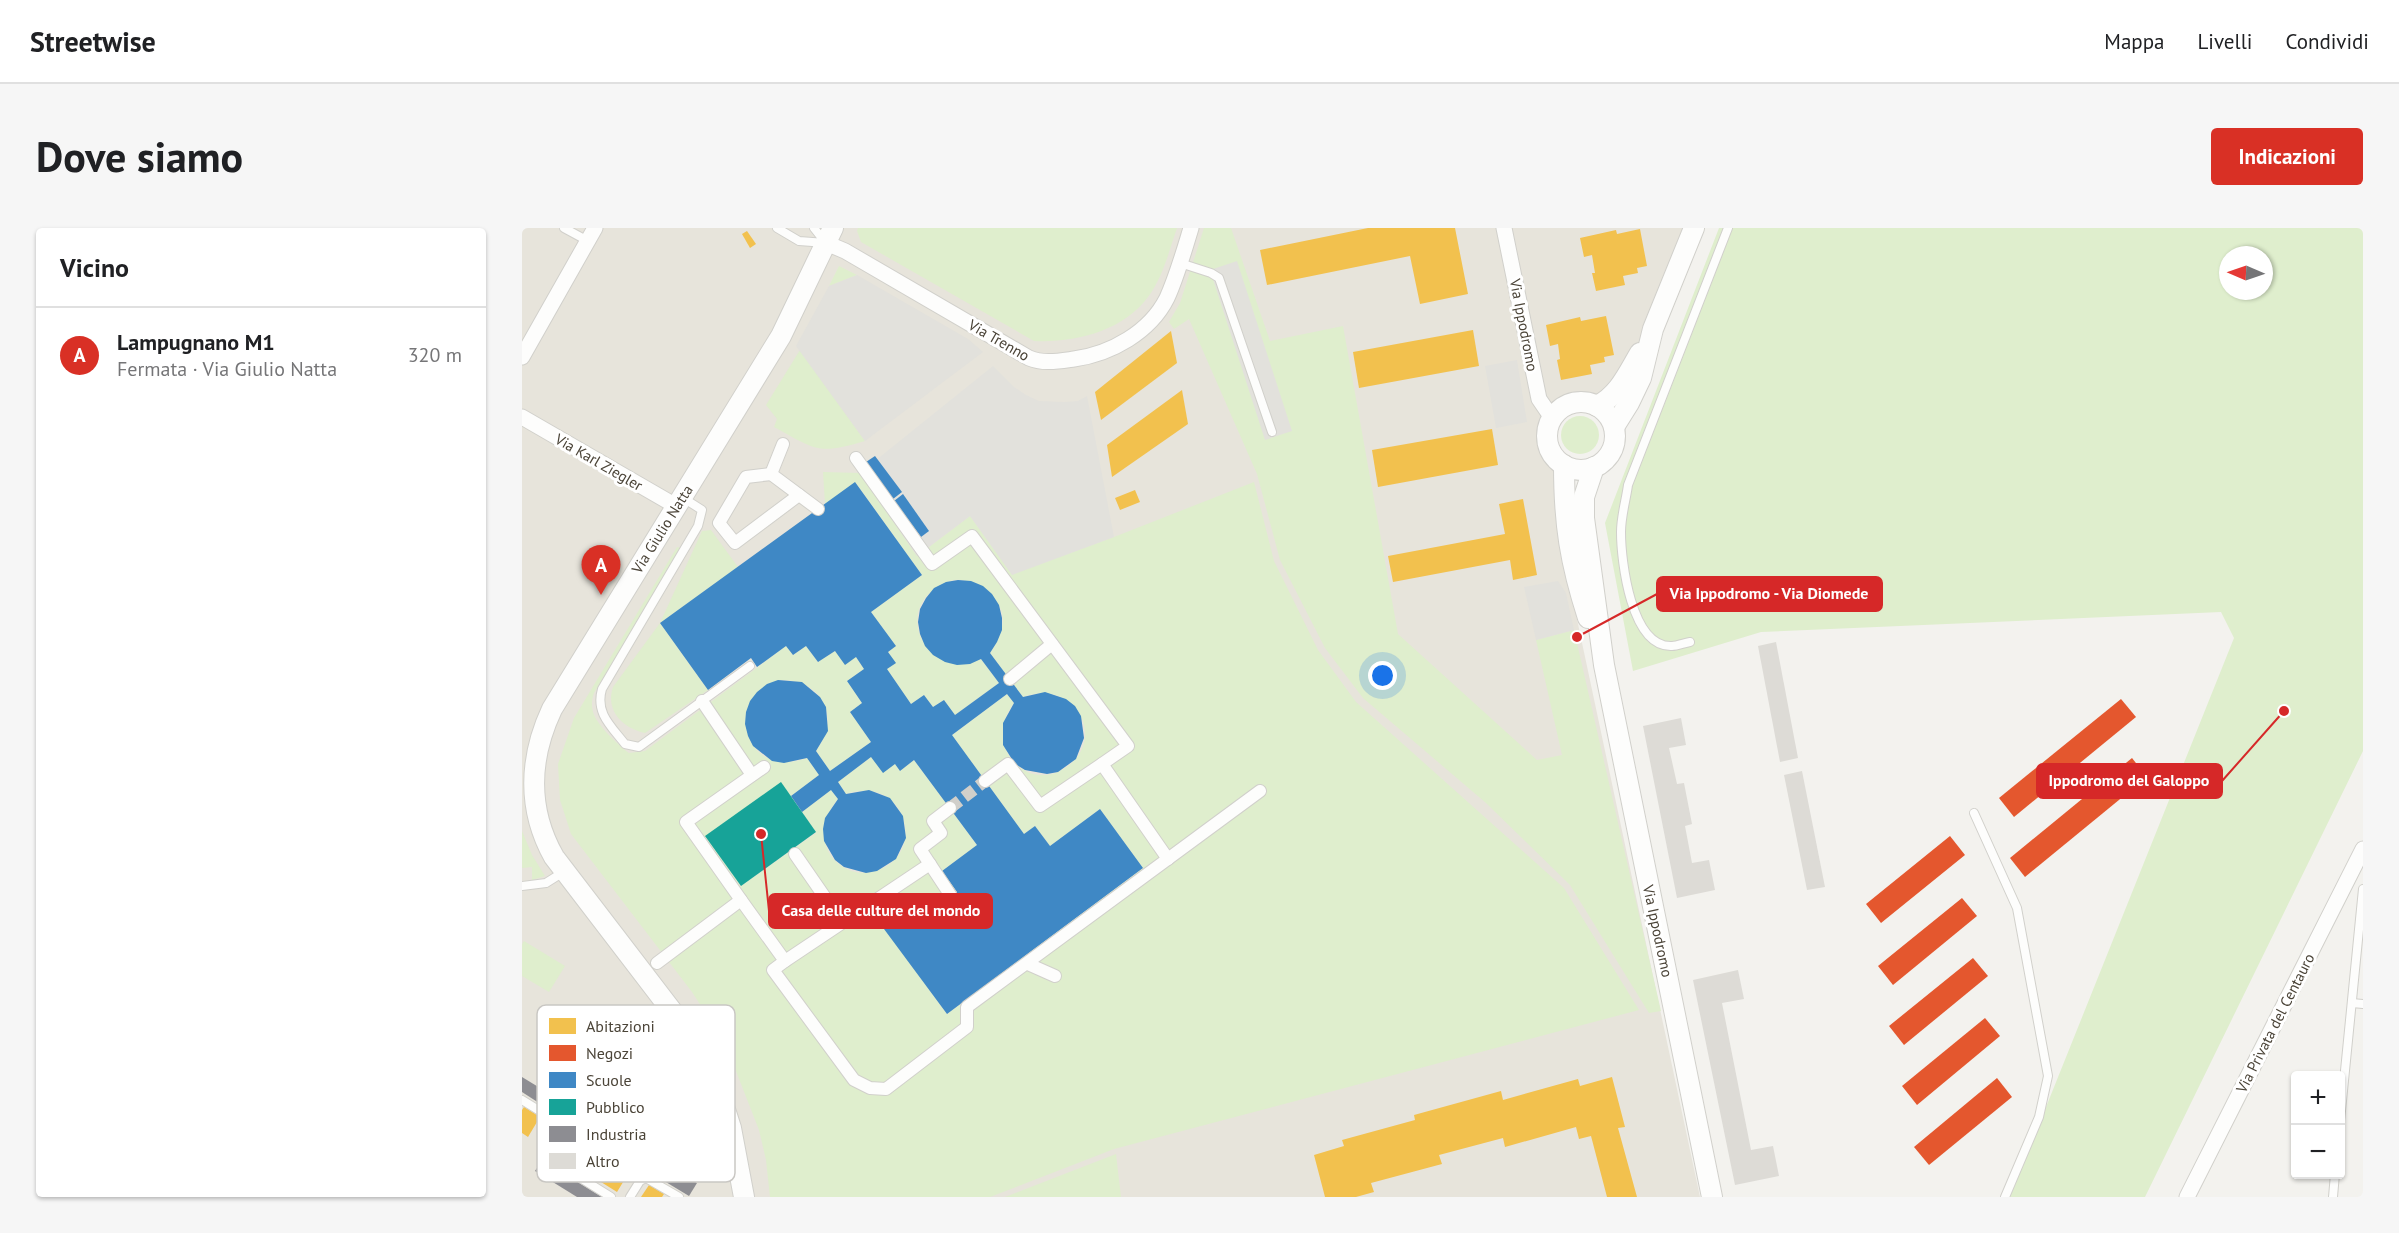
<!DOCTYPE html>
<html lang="it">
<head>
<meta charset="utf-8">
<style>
	:root { --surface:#fff; --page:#f6f6f6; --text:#202124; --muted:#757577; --line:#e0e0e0; --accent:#d93025 }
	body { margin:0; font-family:"PT Sans",sans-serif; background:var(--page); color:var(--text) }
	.controls { position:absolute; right:18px; bottom:18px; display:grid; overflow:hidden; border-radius:6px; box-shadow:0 2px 4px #0004 }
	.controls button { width:54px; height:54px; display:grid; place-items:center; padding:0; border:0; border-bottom:2px solid var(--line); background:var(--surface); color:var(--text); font:30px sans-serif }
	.compass { position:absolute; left:1697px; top:18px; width:54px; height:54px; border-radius:50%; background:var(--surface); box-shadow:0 2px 4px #0004; rotate:272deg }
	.you { position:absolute; left:861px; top:448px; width:21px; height:21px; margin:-15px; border:4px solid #fff; border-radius:50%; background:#1a73e8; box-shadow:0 0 0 9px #1a73e833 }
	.badge { display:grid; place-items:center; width:39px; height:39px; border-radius:50%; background:var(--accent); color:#fff; font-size:20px; font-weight:700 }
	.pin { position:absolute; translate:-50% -50px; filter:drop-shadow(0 2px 3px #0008) }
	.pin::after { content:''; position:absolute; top:32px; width:21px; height:18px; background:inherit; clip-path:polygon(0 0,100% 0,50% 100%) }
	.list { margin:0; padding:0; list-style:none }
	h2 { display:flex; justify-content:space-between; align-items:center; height:78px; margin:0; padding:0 24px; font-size:26px }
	h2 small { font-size:20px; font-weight:400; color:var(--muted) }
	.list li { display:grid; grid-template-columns:39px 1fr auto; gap:18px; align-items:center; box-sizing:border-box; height:96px; padding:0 24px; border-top:2px solid var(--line) }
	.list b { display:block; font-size:22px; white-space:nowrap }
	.list p { margin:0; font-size:20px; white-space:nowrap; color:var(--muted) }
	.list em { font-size:20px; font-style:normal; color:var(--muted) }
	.map { position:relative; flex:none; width:1841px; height:969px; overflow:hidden; border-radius:6px }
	header { display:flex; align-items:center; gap:36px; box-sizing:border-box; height:84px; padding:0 30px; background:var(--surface); border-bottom:2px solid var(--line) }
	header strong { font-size:28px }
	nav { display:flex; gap:33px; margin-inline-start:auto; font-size:21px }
	.intro { display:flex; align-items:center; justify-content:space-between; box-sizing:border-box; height:144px; padding:0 36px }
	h1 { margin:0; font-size:42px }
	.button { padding:15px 27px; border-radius:6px; background:var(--accent); color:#fff; font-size:21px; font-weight:700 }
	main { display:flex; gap:36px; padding:0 36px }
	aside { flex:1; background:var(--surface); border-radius:6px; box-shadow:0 2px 4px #0004 }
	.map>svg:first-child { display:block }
	.residential { fill:#e7e4db }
	.green { fill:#dfeecd; fill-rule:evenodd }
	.parking { fill:#e2e1dc }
	.homes { fill:#f2c14e }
	.shops { fill:#e4572e }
	.schools { fill:#3f88c5 }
	.public { fill:#17a398 }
	.industry { fill:#8d8d92 }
	.building { fill:#dddbd6 }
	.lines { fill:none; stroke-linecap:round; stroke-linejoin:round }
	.pedestrian-tunnel { stroke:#d1cfca; stroke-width:12; stroke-dasharray:12 6; stroke-linecap:butt }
	.service-casing { stroke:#d1d0cb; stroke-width:10 }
	.pedestrian-casing { stroke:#d1d0cb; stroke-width:14 }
	.minor-casing { stroke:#d1d0cb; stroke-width:17 }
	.tertiary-casing { stroke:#d1d0cb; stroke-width:22 }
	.service { stroke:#fdfdfc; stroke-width:8 }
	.pedestrian { stroke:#fdfdfc; stroke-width:12 }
	.minor { stroke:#fdfdfc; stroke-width:15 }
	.tertiary { stroke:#fdfdfc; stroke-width:20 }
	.labels { text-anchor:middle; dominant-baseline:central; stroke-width:6; stroke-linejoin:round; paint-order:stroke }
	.street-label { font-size:15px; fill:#4b4438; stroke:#fff }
	.key { fill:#fff; stroke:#c9c7c3; stroke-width:1.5 }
	.key-label { font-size:16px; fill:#4b4438 }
	.leader { fill:none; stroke:#d62828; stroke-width:2 }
	.callout-dot { fill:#d62828; stroke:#fff; stroke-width:2 }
	.callout { fill:#d62828; stroke:#d62828; stroke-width:2 }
	.callout-label { font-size:16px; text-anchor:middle; font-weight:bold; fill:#fff }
</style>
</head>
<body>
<header>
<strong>Streetwise</strong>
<nav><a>Mappa</a><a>Livelli</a><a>Condividi</a></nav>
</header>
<div class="intro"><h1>Dove siamo</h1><a class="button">Indicazioni</a></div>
<main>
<aside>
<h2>Vicino<small></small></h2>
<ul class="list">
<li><span class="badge">A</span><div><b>Lampugnano M1</b><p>Fermata · Via Giulio Natta</p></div><em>320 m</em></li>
</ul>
</aside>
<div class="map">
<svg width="1841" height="969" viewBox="0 0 1841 969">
	<rect width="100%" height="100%" fill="#f3f2ee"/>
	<!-- residential -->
	<path class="residential" d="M0 0H1162L1124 104 1080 174 1054 170 1036 175 1022 193 1020 214 1035 253 1036 302 1178 969H0Z"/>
	<!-- green -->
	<g class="green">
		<path d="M336 0H655C647 23 641 49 626 69 601 103 553 115 512 113L339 14 335 3Z"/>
		<path d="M682 0H709L748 113 821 98 876 406 1015 532 1040 527 1014 412 1052 402 1139 783 1127 785 1048 657 964 575 841 470 803 420 758 332 735 246 667 91 652 101 647 94 658 75Z"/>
		<path d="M1197 0H1841V523L1623 969H1488L1712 410 1699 384 1239 404 1111 443 1083 295ZM1706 27H1742V63H1706Z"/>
		<path d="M317 38 335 47 307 58Z"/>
		<path d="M278 122 343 213C296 227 294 222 252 199L255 191 244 177Z"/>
		<circle cx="1058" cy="207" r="19"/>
		<path d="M301 244 338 245 395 328 448 288 490 346 592 309 732 254 752 333 796 422 834 474 1042 660 1117 782 592 921 468 969H248L244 932 237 902 203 815 170 764 49 606 38 572 36 536 52 490 155 319 159 320 72 465C70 471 69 477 71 484 74 496 97 518 107 525L123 523 264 418 271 427 284 418 296 434 313 423 334 429 342 441 325 453 340 475 328 484 349 514 308 543 294 523C320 489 300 450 256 452L224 484C221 523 249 543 285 530L297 547 269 568 184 609 219 658 294 605 280 584 309 562 316 571C298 591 296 624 321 639 329 644 339 646 348 644 407 634 388 545 324 566L316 554 349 529 373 536 378 543 392 532 455 617 420 643 435 664 414 679 406 669 363 701 425 786 621 640 578 581 528 618 513 598 502 606 430 507 485 466 492 475C459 518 506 568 546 538 585 509 552 450 501 469L468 425C477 412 486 393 477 378 474 373 467 369 463 365 447 351 435 346 414 360 372 388 407 452 459 431L477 455 433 487 422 472 411 479 402 467 389 476 365 441 373 435 366 424 374 418 349 384 400 347 334 255 303 276Z"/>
		<path d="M189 302 216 339 138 395 186 462 123 505C100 500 83 482 91 459L138 395 180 303Z"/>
		<path d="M0 603 10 627 23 648 10 652V639L0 640Z"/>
		<path d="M2 713 43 738 27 764 0 748V716Z"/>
		<path d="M594 926 599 969H483Z"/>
	</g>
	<!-- parking -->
	<g class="parking">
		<path d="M715 33 770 203 743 212 688 42Z"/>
		<path d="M335 47 446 111 461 124 343 213 274 118 307 58Z"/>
		<path d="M995 132 1005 194 974 200 963 138Z"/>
		<path d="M471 138 492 159 504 167 517 173 543 174 556 173 565 168 592 309 490 347 448 288 395 328 338 245Z"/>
		<path d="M1036 353 1044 365 1052 402 1014 412 1002 359Z"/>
	</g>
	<!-- homes -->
	<g class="homes">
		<path d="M846 0H933L946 66 898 76 888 28 745 57 738 22Z"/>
		<path d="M1118 1 1125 38 1115 40 1116 45 1101 48 1103 57 1074 63 1070 45H1073L1070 27 1062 29 1058 10 1094 2 1095 6Z"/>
		<path d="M225 3 234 16 228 20 220 6Z"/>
		<path d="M1084 88 1092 127 1082 129 1083 134 1068 137 1070 146 1039 152 1035 132 1038 131 1036 116 1028 118 1024 97 1058 89 1059 93Z"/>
		<path d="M951 102 957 138 837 160 831 124Z"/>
		<path d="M649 103 655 135 579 192 573 164Z"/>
		<path d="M660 162 666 196 590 249 585 217Z"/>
		<path d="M970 201 976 237 856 259 850 222Z"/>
		<path d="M613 262 618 274 598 282 593 270Z"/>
		<path d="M1001 271 1015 347 991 352 988 332 871 354 866 328 983 306 977 276Z"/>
		<path d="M1090 849 1103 899 1096 900 1115 969H1085L1069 908 1057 911 1054 899 983 919 981 910 917 927 920 936 849 955 852 964 834 969H803L792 927 822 918 820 912 893 892 892 887 979 863 981 872 1056 851 1058 858Z"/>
		<path d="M2 879 18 889 6 909 0 905V882Z"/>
		<path d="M63 884 78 893 75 897 79 899 81 895 98 905 95 910 99 912 102 908 118 918 106 937 92 928 88 935 106 946 95 964 79 954 81 951 78 949 76 952 59 941 60 939 57 937 56 939 39 929 50 911 64 920 67 915 50 904Z"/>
		<path d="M127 957 142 966 140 969H119Z"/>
	</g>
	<!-- shops -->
	<g class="shops">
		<path d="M1599 471 1614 489 1492 589 1477 570Z"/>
		<path d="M1610 530 1625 549 1503 649 1488 630Z"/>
		<path d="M1428 608 1443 627 1359 695 1344 676Z"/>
		<path d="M1440 670 1455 688 1371 757 1356 738Z"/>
		<path d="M1451 730 1466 748 1382 817 1367 798Z"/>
		<path d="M1463 790 1478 808 1395 877 1380 858Z"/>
		<path d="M1475 850 1490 869 1407 937 1392 919Z"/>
	</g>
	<!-- schools -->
	<g class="schools">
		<path d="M353 228 380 264 371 271 344 234Z"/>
		<path d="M333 254 400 347 349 384 374 418 366 424 374 435 365 441 389 476 402 467 411 479 422 472 433 487 477 455 459 431 448 436 435 437 423 434 411 427 403 418 398 406 396 394 398 381 404 370 412 360 424 354 436 352 449 353 461 358 470 366 477 377 480 390V402L475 414 468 425 501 469 523 464 544 471 553 478 559 488 562 510 554 531 536 544 525 546 503 542 493 536 481 517V495L492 475 485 466 430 507 502 606 513 598 528 618 578 581 621 640 425 786 362 701 406 669 414 679 435 664 420 643 455 617 392 532 378 543 373 536 361 545 349 529 316 554 324 566 347 562 368 570 381 588 384 610 374 631 355 643 344 645 322 639 313 632 302 613 301 601 303 590 316 571 309 562 280 584 269 568 297 547 285 530 262 535 250 533 231 518 226 508 223 496 224 484 228 473 235 464 245 456 256 452 280 454 298 469 304 479 306 503 294 523 308 543 349 514 328 484 340 475 325 453 342 441 334 429 323 437 313 423 296 434 284 418 271 427 264 418 235 439 229 430 186 462 138 395Z"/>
		<path d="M381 266 407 303 399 309 372 273Z"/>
	</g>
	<!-- public -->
	<path class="public" d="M259 554 294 604 219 658 183 608Z"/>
	<!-- industry -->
	<g class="industry">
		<path d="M0 849 41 874 34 886 0 864Z"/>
		<path d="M122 923 175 955 167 968 114 936Z"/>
		<path d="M20 932 80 969H55L13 943Z"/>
	</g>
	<!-- building -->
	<g class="building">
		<path d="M1254 414 1276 530 1258 534 1236 418Z"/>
		<path d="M1159 490 1164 517 1147 520 1155 556 1162 555 1170 596 1163 598 1170 635 1187 632 1193 662 1155 670 1121 498Z"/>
		<path d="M1280 543 1303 659 1285 662 1262 547Z"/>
		<path d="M1216 742 1222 771 1200 775 1229 922 1251 918 1257 948 1213 957 1171 752Z"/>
	</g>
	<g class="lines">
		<!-- pedestrian-tunnel -->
		<path class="pedestrian-tunnel" d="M428 580 463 553"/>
		<!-- service casing -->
		<g class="service-casing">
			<g id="service">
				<path d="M42 0 66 13"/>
				<path d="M255 0 277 13 304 15"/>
				<path d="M292 0 303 14"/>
				<path d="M658 35 689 45 697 50 750 204"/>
				<path d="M161 270 180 282 176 298 80 461C73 485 89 498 103 516L117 519 228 438"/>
				<path d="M1168 414C1162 415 1155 418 1150 418 1109 420 1099 333 1099 304 1099 288 1104 272 1106 257L1206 0"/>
				<path d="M1452 585 1495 680 1526 848 1517 889 1483 969"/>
				<path d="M0 658 24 655 43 643"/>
				<path d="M1830 775 1841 776"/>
				<path d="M0 872 26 888"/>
				<path d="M1818 893 1841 661"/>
				<path d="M31 933 89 969"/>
				<path d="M108 969 118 953 124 950 157 969"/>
				<path d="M1811 969 1813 946"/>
			</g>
		</g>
		<!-- pedestrian casing -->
		<g class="pedestrian-casing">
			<g id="pedestrian">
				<path d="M261 216 249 246 296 281"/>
				<path d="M334 230 410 336 450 308 606 518 580 536"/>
				<path d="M249 246 224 249 197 295 213 315 277 267"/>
				<path d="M488 451 530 416"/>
				<path d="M180 473 230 547"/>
				<path d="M463 553 486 536 518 578 580 536 646 631"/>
				<path d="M428 580 411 593 419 605 398 621 429 668"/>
				<path d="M273 626 320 694"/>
				<path d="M219 672 164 594 242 539"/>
				<path d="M263 733 408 636"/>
				<path d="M135 735 219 672 263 733 251 742 332 852 348 860 364 861 445 799V779L738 563"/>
				<path d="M506 736 533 748"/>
			</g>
		</g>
		<!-- minor casing -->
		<g class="minor-casing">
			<g id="minor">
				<path d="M982 0 1017 171 1030 190"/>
				<path d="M304 15 323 23 507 130C521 136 537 133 552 131 589 126 628 104 645 70 655 48 662 23 669 0"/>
				<path d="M0 129 73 0"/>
				<path d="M0 189 154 278"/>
				<path d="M1665 969 1841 621"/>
			</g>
		</g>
		<!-- tertiary casing -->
		<g class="tertiary-casing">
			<g id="tertiary">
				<circle cx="1059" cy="208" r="34"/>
				<path d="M1075 178C1097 167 1106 145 1118 125"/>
				<path d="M1092 199 1107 175 1119 150 1131 101 1172 0"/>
				<path d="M1042 237C1042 296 1048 334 1066 390"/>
				<path d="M1072 239 1062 269V290L1082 437 1190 969"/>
				<path d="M222 969 209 900 197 863 176 817 32 629C5 581 7 530 30 481L259 108 311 0"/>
			</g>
		</g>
		<!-- service -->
		<use href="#service" class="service"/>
		<!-- pedestrian -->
		<use href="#pedestrian" class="pedestrian"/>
		<!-- minor -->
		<use href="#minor" class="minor"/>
		<!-- tertiary -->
		<use href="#tertiary" class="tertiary"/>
	</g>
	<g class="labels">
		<!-- street labels -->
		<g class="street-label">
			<text transform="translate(1002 97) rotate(79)">Via Ippodromo</text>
			<text transform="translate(477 112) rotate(30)">Via Trenno</text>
			<text transform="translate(77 234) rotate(30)">Via Karl Ziegler</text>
			<text transform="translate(140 301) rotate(-58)">Via Giulio Natta</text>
			<text transform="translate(1136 703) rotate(78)">Via Ippodromo</text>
			<text transform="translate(1753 795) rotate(-63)">Via Privata del Centauro</text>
		</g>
	</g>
	<!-- legend -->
	<rect x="15" y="777" width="198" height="177" rx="9" class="key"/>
	<rect x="27" y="790" width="27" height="16" fill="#f2c14e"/>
	<rect x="27" y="817" width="27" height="16" fill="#e4572e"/>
	<rect x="27" y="844" width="27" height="16" fill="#3f88c5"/>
	<rect x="27" y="871" width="27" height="16" fill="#17a398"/>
	<rect x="27" y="898" width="27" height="16" fill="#8d8d92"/>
	<rect x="27" y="925" width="27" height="16" fill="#dddbd6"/>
	<g class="key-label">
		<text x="64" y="804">Abitazioni</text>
		<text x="64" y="831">Negozi</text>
		<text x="64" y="858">Scuole</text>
		<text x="64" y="885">Pubblico</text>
		<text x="64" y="912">Industria</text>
		<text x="64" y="939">Altro</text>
	</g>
	<!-- callouts -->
	<path class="leader" d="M1055 409L1135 366M1762 483L1700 553M239 606L247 683"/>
	<g class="callout-dot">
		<circle cx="1055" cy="409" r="6"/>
		<circle cx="1762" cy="483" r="6"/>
		<circle cx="239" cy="606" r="6"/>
	</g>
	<g class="callout">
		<rect x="1135" y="349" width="225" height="34" rx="6"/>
		<rect x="1515" y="536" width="185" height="34" rx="6"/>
		<rect x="247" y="666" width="223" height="34" rx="6"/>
	</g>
	<g class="callout-label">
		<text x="1247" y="371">Via Ippodromo - Via Diomede</text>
		<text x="1607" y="558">Ippodromo del Galoppo</text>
		<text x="359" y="688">Casa delle culture del mondo</text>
	</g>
</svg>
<div class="controls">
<button>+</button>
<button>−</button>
</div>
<svg class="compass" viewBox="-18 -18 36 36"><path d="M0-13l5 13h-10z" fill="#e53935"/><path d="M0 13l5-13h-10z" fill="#757577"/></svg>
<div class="you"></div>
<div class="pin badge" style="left:79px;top:367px">A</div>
</div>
</main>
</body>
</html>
